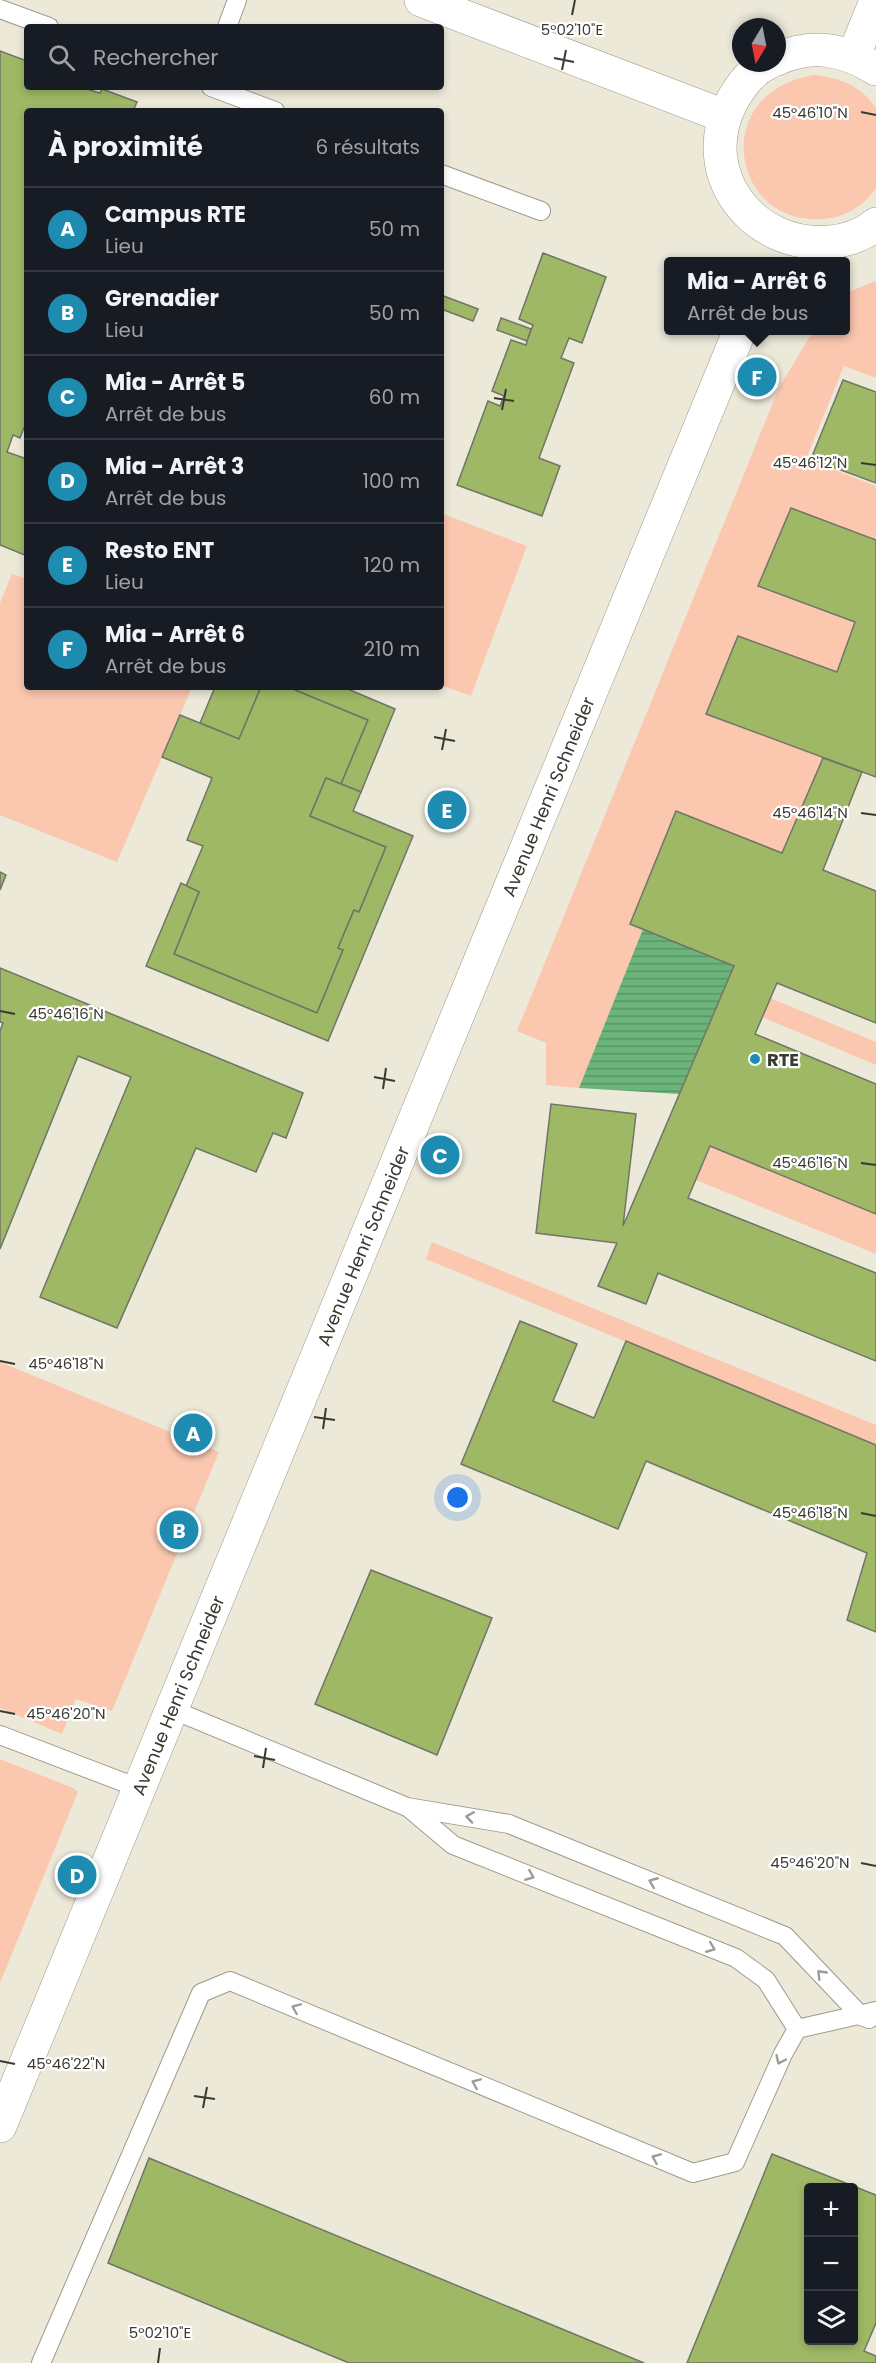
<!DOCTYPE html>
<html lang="fr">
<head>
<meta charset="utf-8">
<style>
	:root { --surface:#171b24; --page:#242831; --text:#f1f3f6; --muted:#9ea1a6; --line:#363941; --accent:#1e8bb1 }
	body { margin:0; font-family:Poppins,sans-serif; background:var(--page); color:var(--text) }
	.controls { position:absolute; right:18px; bottom:18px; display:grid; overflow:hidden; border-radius:6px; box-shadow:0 3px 9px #0003 }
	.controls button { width:54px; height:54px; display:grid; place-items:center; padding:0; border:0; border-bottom:2px solid var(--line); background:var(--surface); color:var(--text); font:30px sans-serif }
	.compass { position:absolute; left:732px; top:18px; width:54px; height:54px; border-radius:50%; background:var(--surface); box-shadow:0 3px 9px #0003; rotate:190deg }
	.you { position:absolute; left:458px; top:1498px; width:21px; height:21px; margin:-15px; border:4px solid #fff; border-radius:50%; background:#1a73e8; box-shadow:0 0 0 9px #1a73e833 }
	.badge { display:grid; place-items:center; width:39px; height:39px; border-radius:50%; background:var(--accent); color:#fff; font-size:20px; font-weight:700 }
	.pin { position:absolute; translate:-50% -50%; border:3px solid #fff; box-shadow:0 2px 6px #0006 }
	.popup { position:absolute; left:664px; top:257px; width:186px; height:78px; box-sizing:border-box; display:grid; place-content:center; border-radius:6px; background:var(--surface); filter:drop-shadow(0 2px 4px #0005); font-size:20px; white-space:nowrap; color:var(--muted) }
	.popup b { font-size:22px; color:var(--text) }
	.popup::after { content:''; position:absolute; left:50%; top:100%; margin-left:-12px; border:12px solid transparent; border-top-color:var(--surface) }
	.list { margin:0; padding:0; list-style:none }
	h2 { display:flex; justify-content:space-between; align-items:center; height:78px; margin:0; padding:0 24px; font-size:26px }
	h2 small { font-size:20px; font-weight:400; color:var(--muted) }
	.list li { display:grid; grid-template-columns:39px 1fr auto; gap:18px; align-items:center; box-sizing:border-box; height:84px; padding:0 24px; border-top:2px solid var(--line) }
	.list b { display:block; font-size:22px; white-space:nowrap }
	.list p { margin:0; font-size:20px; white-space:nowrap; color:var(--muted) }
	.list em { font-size:20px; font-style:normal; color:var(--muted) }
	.icon { flex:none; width:33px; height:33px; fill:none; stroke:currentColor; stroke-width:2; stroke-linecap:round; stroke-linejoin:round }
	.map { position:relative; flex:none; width:876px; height:2363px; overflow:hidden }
	.search { position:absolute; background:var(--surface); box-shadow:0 3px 9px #0003; left:24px; top:24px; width:420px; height:66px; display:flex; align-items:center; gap:15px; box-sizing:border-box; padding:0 21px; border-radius:6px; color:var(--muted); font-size:22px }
	.panel { position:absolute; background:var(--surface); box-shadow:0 3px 9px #0003; left:24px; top:108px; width:420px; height:582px; border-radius:6px }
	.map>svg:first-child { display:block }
	.green { fill:#fbc7af }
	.water { fill:url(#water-rules) }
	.building { fill:#9eb866; stroke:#707567; stroke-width:1.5; fill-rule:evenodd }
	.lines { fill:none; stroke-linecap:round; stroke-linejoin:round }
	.service-casing { stroke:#9e9a8b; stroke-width:20 }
	.minor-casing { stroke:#9e9a8b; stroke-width:34 }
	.service { stroke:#fff; stroke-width:18 }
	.minor { stroke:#fff; stroke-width:33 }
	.oneway { stroke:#9c9c98 }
	.ticks { fill:none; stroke:#3a3932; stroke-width:2 }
	.poi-dot { fill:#1e8bb1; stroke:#fff; stroke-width:2 }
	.labels { text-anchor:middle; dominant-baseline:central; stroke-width:4.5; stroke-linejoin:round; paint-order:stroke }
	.street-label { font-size:18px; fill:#3a3932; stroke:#fff }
	.poi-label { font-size:18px; font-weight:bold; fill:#3a3932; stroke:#fff; text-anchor:start }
	.ticks-label { font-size:15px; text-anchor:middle; fill:#3a3932; stroke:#fff; stroke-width:4.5; stroke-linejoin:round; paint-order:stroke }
</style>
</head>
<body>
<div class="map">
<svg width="876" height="2363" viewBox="0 0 876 2363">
	<defs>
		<pattern id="water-rules" width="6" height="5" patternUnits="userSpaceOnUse" patternTransform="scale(1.5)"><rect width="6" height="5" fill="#6bb57b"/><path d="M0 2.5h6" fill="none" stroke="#599465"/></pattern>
	</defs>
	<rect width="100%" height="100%" fill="#ece9d9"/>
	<!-- green -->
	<g class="green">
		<path d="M814 75C840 78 860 85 876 108V188C867 203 848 215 831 218 732 234 705 92 814 75Z"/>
		<path d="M876 281V378L844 366 806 459 876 486V540L791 508 758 586 855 622 837 672 738 636 706 713 823 758 782 853 676 811 630 923 643 929 579 1088 546 1085V1043L517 1031 779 388 813 331 846 330V293Z"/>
		<path d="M443 514 527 546 471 696 441 685V521Z"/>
		<path d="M12 574 27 579V687H192L117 862 0 815V603Z"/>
		<path d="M770 998 876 1042V1065L762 1017Z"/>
		<path d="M710 1146 876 1214V1254L696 1180Z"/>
		<path d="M432 1242 876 1425V1445L426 1259Z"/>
		<path d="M0 1362 219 1452 112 1711 76 1699 62 1734 0 1708Z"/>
		<path d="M0 1759 73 1788 78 1792 0 1983Z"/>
	</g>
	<!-- water -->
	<path class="water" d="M643 929 734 966 679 1094 579 1088Z"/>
	<!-- building -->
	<g class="building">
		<path d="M0 51 27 61V87H91L90 90 100 93 102 89 137 102 133 111H27V420L20 438 13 435 7 452 27 459V556L0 545Z"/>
		<path d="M543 253 606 277 582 343 569 338 561 358 574 363 539 458 560 466 542 516 457 485 488 401 500 406 504 396 492 391 511 340 526 345 527 341 533 325 519 319Z"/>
		<path d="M441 295 478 309 473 321 441 309Z"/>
		<path d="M501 318 531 329 527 341 497 330Z"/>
		<path d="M843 380 876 392V483L811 459Z"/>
		<path d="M791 508 876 540V777L706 714 738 636 837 672 855 622 758 586Z"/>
		<path d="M215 687H261L239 739 200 723Z"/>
		<path d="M261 687H288L368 720 341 784 326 778 310 816 386 847 359 912 354 910 338 948 343 950 317 1013 174 954 199 892 186 886 203 846 187 840 212 778 162 757 180 715 239 739Z"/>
		<path d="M288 687H343L395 709 361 792 341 784 368 720Z"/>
		<path d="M823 758 862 772 823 870 876 891V1023L777 983 755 1034 876 1084V1214L710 1146 688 1198 876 1273V1361L658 1273 646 1304 598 1286 617 1243 536 1233 551 1104 636 1114 623 1226 734 966 630 924 676 811 782 853Z"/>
		<path d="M326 778 361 792 353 811 413 836 328 1041 146 966 181 883 199 892 174 954 317 1013 343 950 338 948 354 910 359 912 386 847 310 816Z"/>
		<path d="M445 796 457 802 449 822 437 818Z"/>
		<path d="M0 872 6 875 0 890Z"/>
		<path d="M0 968 303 1093 286 1138 273 1133 256 1172 196 1148 117 1328 40 1297 131 1077 78 1056 0 1249V1031L3 1023 0 1022Z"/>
		<path d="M520 1321 577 1344 553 1401 594 1418 626 1341 876 1445V1632L847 1620 867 1553 646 1461 618 1529 461 1464Z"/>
		<path d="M182 1421 210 1432 205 1445 177 1433Z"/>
		<path d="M178 1516 189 1521 192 1518 179 1548V1544L168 1539Z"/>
		<path d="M371 1570 492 1618 437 1755 315 1704Z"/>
		<path d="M772 2154 876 2195V2323L864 2351 876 2356V2363H687ZM808 2188H854V2340H808Z"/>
		<path d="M149 2158 644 2363H349L108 2263Z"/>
	</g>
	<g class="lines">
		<!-- service casing -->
		<g class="service-casing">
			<g id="service">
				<path d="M0 9 49 27"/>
				<path d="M227 27 237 0"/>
				<path d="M211 87 275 111"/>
				<path d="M441 174 541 211"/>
				<path d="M171 1709 407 1807 509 1824 785 1936 861 2016 869 2019"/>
				<path d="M0 1735 141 1789"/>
				<path d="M409 1808 453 1845 736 1958 766 1980 797 2029"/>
				<path d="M41 2363 201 1993 230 1981 693 2173 735 2162 783 2054 797 2029 876 2011"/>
			</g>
		</g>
		<!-- minor casing -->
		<g class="minor-casing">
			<g id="minor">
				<path d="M421 0 724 116"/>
				<path d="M854 55 876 1"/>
				<path d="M777 59C812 43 844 49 876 69"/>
				<path d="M768 63C752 70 739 88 731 103 695 174 753 249 830 242 845 241 864 235 876 224"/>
				<path id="s1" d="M0 2126 740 330"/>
			</g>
		</g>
		<!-- service -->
		<use href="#service" class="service"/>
		<!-- minor -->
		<use href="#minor" class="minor"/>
	</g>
	<!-- one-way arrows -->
	<defs><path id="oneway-chevron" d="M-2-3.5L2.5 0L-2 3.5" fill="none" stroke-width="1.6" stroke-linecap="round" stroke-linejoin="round" transform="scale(1.5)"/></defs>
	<g class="oneway">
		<use href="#oneway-chevron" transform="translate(470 1817) rotate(-171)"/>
		<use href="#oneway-chevron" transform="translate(530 1876) rotate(22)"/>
		<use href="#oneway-chevron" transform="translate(653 1882) rotate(-158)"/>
		<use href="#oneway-chevron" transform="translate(711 1948) rotate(22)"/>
		<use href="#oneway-chevron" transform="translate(821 1974) rotate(-134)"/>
		<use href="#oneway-chevron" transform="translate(296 2008) rotate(-157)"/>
		<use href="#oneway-chevron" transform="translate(780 2060) rotate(115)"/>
		<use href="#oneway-chevron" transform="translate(476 2083) rotate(-157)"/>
		<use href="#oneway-chevron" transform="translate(656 2158) rotate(-157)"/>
	</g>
	<!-- ticks -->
	<path class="ticks" d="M572 15 575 0M554 58 574 62M562 70 566 50M861 112 876 115M494 398 514 401M502 410 506 389M861 463 876 465M434 737 455 741M442 750 446 729M861 813 876 815M0 1011 15 1014M374 1077 395 1081M383 1089 386 1068M861 1163 876 1165M0 1361 15 1364M314 1417 335 1420M323 1429 326 1408M861 1513 876 1516M0 1711 15 1714M254 1756 275 1760M263 1768 266 1748M861 1863 876 1866M0 2061 15 2064M194 2096 215 2099M203 2108 207 2087M158 2363 160 2348"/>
	<!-- markers -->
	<circle class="poi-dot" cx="755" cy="1059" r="6"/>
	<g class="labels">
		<!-- street labels -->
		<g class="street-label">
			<text stroke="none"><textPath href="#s1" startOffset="1438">Avenue Henri Schneider</textPath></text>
			<text stroke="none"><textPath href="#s1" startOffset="952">Avenue Henri Schneider</textPath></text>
			<text stroke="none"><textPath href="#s1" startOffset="466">Avenue Henri Schneider</textPath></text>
		</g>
		<!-- poi labels -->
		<g class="poi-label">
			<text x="767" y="1059">RTE</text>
		</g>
	</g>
	<g class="ticks-label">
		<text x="572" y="35">5°02'10"E</text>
		<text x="810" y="118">45°46'10"N</text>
		<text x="810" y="468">45°46'12"N</text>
		<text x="810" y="818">45°46'14"N</text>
		<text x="66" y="1019">45°46'16"N</text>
		<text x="810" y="1168">45°46'16"N</text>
		<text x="66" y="1369">45°46'18"N</text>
		<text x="810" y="1518">45°46'18"N</text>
		<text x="66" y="1719">45°46'20"N</text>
		<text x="810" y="1868">45°46'20"N</text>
		<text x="66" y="2069">45°46'22"N</text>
		<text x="160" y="2338">5°02'10"E</text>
	</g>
</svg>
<div class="controls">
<button>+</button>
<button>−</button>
<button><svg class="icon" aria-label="layers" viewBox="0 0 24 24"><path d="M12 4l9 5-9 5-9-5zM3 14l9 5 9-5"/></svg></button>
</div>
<svg class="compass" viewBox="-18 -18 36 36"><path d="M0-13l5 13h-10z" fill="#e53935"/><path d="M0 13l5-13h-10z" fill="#9ea1a6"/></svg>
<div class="you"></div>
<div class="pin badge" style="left:193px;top:1433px">A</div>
<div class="pin badge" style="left:179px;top:1530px">B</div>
<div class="pin badge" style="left:440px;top:1155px">C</div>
<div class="pin badge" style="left:77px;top:1875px">D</div>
<div class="pin badge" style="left:447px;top:810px">E</div>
<div class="pin badge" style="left:757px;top:377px">F</div>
<div class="popup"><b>Mia - Arrêt 6</b>Arrêt de bus</div>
<div class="search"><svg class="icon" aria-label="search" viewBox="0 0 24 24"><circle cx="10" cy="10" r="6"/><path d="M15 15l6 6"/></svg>Rechercher</div>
<section class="panel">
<h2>À proximité<small>6 résultats</small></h2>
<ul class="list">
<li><span class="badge">A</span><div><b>Campus RTE</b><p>Lieu</p></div><em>50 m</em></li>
<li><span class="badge">B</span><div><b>Grenadier</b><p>Lieu</p></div><em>50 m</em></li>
<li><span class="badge">C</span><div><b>Mia - Arrêt 5</b><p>Arrêt de bus</p></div><em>60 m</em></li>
<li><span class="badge">D</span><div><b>Mia - Arrêt 3</b><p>Arrêt de bus</p></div><em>100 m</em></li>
<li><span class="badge">E</span><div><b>Resto ENT</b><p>Lieu</p></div><em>120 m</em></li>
<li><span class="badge">F</span><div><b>Mia - Arrêt 6</b><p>Arrêt de bus</p></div><em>210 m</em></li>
</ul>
</section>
</div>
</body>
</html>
